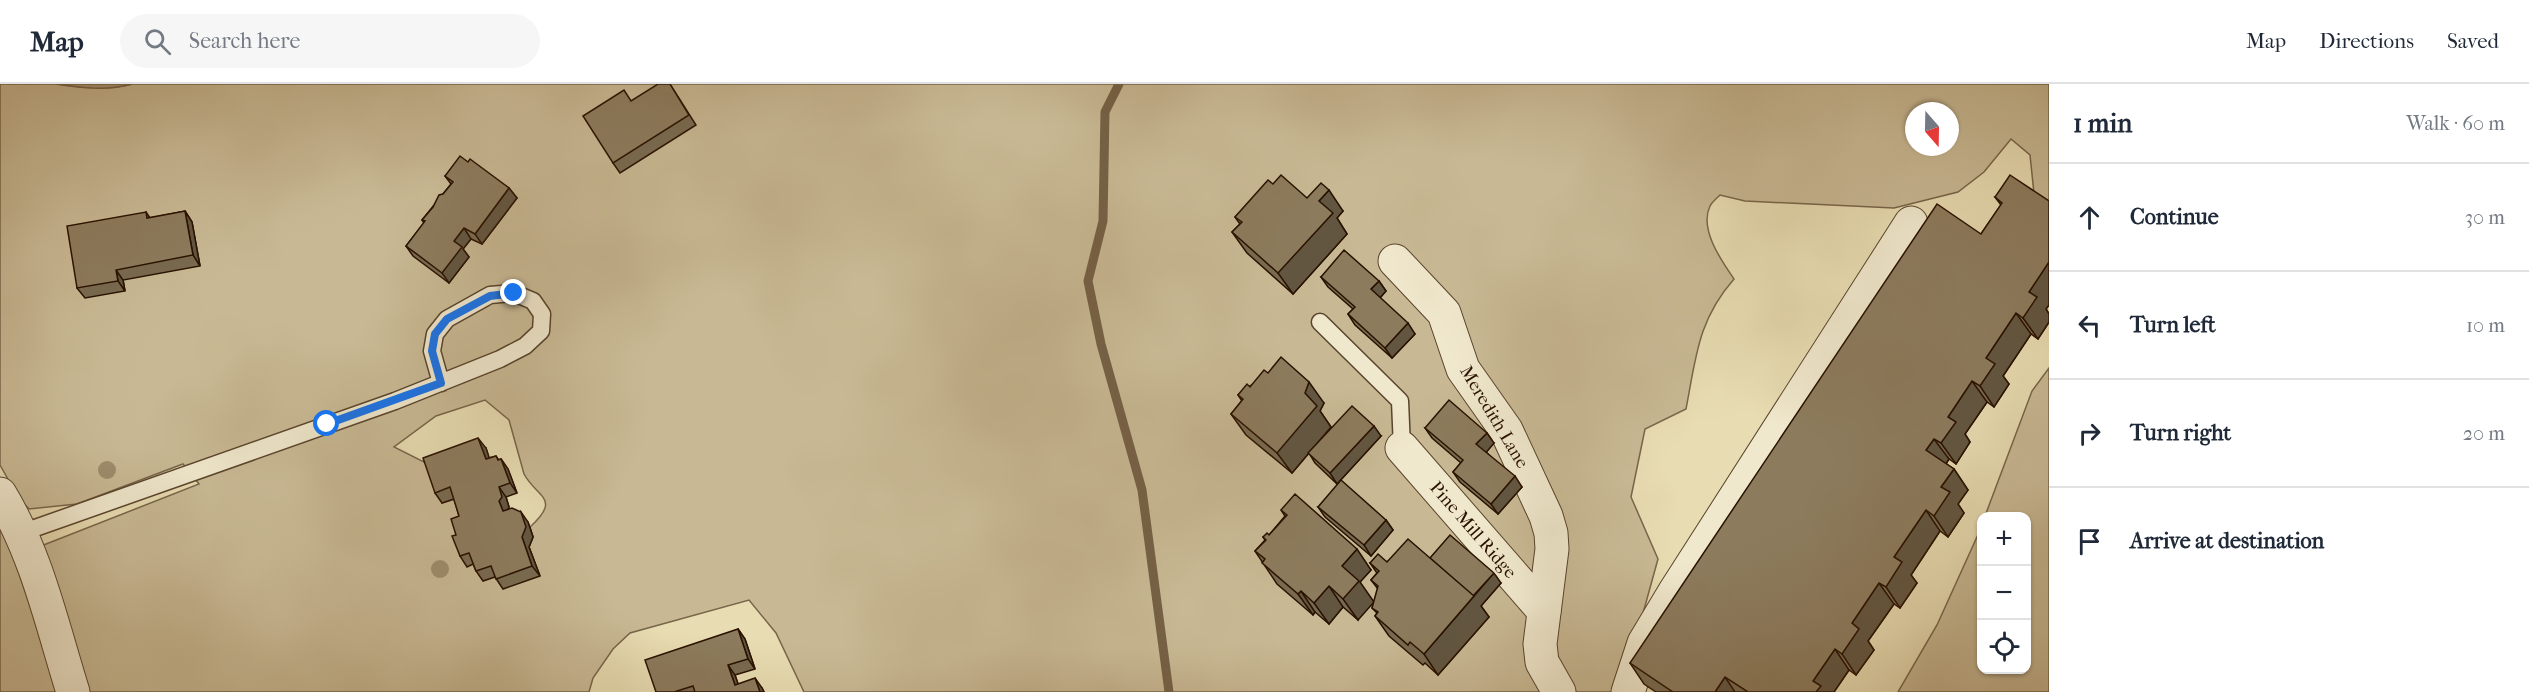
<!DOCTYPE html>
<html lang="en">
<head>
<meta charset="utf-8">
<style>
	:root { --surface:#fff; --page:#f6f6f7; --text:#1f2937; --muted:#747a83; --line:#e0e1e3 }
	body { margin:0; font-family:"IM FELL French Canon",serif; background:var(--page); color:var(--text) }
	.controls { position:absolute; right:18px; bottom:18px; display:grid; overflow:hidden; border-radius:12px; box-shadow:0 2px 4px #0004 }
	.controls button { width:54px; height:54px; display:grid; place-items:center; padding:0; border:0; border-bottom:2px solid var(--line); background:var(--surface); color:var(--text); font:30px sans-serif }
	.compass { position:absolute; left:1905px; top:18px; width:54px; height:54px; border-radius:50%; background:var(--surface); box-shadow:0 2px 4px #0004; rotate:160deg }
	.stop { position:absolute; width:18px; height:18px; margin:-14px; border:4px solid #1a73e8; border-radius:50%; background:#fff }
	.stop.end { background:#1a73e8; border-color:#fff; box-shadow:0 2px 6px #0008 }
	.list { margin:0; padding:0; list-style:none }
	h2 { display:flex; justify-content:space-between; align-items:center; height:78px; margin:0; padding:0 24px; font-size:26px }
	h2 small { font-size:20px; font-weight:400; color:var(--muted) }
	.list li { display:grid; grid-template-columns:39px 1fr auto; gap:18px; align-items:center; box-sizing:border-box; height:108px; padding:0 24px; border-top:2px solid var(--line) }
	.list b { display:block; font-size:22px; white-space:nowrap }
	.list em { font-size:20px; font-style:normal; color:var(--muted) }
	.icon { flex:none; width:33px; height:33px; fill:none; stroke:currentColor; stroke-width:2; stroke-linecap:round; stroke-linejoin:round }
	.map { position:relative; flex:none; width:2049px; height:608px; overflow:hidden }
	header { display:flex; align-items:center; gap:36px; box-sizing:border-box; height:84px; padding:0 30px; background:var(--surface); border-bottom:2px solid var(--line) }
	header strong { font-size:28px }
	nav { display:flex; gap:33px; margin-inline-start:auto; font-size:21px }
	.search { width:420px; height:54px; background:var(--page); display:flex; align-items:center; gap:15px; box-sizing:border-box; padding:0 21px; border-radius:33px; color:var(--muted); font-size:22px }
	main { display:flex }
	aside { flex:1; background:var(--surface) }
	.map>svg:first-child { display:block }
	.green { fill:#c8b994; stroke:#78654a; stroke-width:1.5; fill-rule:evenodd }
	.water { fill:#a79775; stroke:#756146; stroke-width:1.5 }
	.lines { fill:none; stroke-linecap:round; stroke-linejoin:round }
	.stream { stroke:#756146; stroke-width:9 }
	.lane-casing { stroke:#59442c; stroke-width:19 }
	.street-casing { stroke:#59442c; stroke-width:35 }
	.lane { stroke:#f0e8cd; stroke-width:16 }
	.street { stroke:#f0e8cd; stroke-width:33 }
	.tree { fill:#9e8d6d }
	.wall { fill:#786a50; stroke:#291100; stroke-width:1.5 }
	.shaded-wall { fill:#625641; stroke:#291100; stroke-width:1.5 }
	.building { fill:#8c7b5d; stroke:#291100; stroke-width:1.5 }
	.route { stroke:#1a73e8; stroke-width:8 }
	.labels { text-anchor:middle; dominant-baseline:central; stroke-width:4.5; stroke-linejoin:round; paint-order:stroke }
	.street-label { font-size:18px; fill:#291100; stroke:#f0e8cd }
</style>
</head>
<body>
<header>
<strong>Map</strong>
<div class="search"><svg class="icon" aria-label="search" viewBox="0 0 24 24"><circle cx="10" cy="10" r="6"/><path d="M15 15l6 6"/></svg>Search here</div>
<nav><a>Map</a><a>Directions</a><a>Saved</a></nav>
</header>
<main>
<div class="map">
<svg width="2049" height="608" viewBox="0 0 2049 608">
	<rect width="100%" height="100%" fill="#e8dcb2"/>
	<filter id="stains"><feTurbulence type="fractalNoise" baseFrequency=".00333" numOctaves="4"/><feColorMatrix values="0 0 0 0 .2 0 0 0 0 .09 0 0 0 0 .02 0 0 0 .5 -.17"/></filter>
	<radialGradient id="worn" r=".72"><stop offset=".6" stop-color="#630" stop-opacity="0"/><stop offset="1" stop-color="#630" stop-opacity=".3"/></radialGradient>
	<!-- green -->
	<g class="green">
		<path d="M0 0C19 0 38 0 57 0 83 3 106 7 132 0H2049V128L2035 119 2030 71 2011 55 1984 88 1958 108 1894 124 1745 117 1720 111C1717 114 1712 118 1710 122 1699 145 1721 176 1734 195 1698 236 1696 273 1686 325L1645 345 1631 413 1658 475 1637 551 1626 608H804L776 549 749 516 630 549 613 565 593 594 589 608H88L41 462 199 400 183 380 77 420 29 425 18 413 0 381ZM1914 27H1950V63H1914ZM485 316 509 336 524 390C537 414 562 414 530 443L533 453 529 463 539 492H498L476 479 458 414 442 419 434 383 394 363 436 332Z"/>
		<path d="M2049 284V608H1898L1937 541 1981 444 1982 586H2026V432H1985L2032 307Z"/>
		<path d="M2 440 60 608H0V441Z"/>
	</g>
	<!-- water -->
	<path class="water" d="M56 0H132C107 7 82 4 56 0Z"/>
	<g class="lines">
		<!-- stream -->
		<path class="stream" d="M1119 0 1105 28 1103 137 1088 197 1101 260 1142 406 1169 608"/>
		<!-- lane casing -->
		<g class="lane-casing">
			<g id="lane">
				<path d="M1320 238 1400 317 1402 364"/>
				<path d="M21 449 395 317 500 275 525 262 541 247 542 230 533 217 514 209 490 211 447 235 435 250 432 267 441 299"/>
			</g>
		</g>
		<!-- street casing -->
		<g class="street-casing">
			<g id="street">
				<path d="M1395 177 1444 229 1463 285 1506 346 1546 432 1551 449 1552 465 1540 560 1542 578 1559 608"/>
				<path d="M1402 364 1544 527"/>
				<path d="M0 410C37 471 52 541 73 608"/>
				<path d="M1628 608 1644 559 1674 509 1911 139"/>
			</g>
		</g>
		<!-- lane -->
		<use href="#lane" class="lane"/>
		<!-- street -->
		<use href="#street" class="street"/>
	</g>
	<!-- trees -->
	<g class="tree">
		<circle cx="107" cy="386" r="9"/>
		<circle cx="440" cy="485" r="9"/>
	</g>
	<!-- wall -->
	<g class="wall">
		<path d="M670 0 696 41 620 89 613 79Z"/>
		<path d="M468 78 509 104 517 114 482 160 471 155 463 165 469 173 449 199 413 172 406 162 424 139 422 136 451 100 445 92Z"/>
		<path d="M1273 100 1307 114 1343 127 1337 134 1347 150 1293 210 1247 169 1232 148 1240 140 1235 133Z"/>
		<path d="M1995 113 2049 117V221L2046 225 2049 230V238L2038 255 2031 250 2003 292 2009 300 1994 323 1987 318 1965 350 1970 358 1956 380 1949 375 1946 380 1954 385 1968 406 1958 420 1964 429 1948 453 1940 447 1911 491 1917 499 1900 524 1894 520 1868 557 1874 566 1856 591 1849 586 1834 608H1656L1644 600 1630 579 1981 150 2001 121Z"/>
		<path d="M185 127 192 138 200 182 123 196 125 207 85 214 77 204 146 128 150 134Z"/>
		<path d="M1321 193 1379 197 1386 207 1380 214 1415 250 1392 274 1355 241 1348 230 1353 225 1328 203Z"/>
		<path d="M1268 289 1324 319 1320 327 1331 343 1320 356 1381 352 1337 400 1315 379 1309 369 1292 389 1246 351 1231 330 1242 317 1238 311Z"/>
		<path d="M1425 344 1494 359 1486 368 1522 403 1498 430 1460 398 1453 388 1461 379 1432 354Z"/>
		<path d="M486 364 489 374 496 372 499 376 501 375 508 385 517 409 506 413 509 423 508 425 528 438 533 453 529 463 540 492 503 505 495 493 483 497 476 487 473 480 467 483 460 472 456 451 459 432 454 415 442 419 435 409Z"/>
		<path d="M1318 423 1386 436 1393 446 1371 472 1325 433Z"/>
		<path d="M1281 426 1371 486 1360 498 1358 536 1343 523 1329 540 1315 528 1313 531 1277 500 1255 467 1265 456 1263 453 1269 451 1285 432Z"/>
		<path d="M1430 474 1501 499 1481 522 1489 533 1438 591 1425 579 1423 581 1389 552 1375 532 1377 529 1372 524 1378 505 1371 496 1377 489 1370 479Z"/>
		<path d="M738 545 745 555 755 585 735 591 738 600 762 604 764 608H656Z"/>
	</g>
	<!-- shaded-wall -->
	<g class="shaded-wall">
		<path d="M509 104 517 114 482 160 475 150Z"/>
		<path d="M1329 106 1343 127 1337 134 1347 150 1293 210 1278 189 1319 117Z"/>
		<path d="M185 127 192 138 200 182 193 171Z"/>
		<path d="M464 144 471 155 463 165 469 173 449 199 442 189 454 157Z"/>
		<path d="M2049 178V221L2046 225 2049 230V238L2038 255 2023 234 2029 208Z"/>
		<path d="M116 186 123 196 125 207 118 197Z"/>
		<path d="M1379 197 1386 207 1378 216 1371 205Z"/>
		<path d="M2016 229 2031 250 2003 292 2009 300 1994 323 1980 302 1986 274Z"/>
		<path d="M1408 239 1415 250 1392 274 1385 264Z"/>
		<path d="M1972 297 1987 318 1965 350 1970 358 1956 380 1941 359 1948 333Z"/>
		<path d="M1309 298 1324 319 1320 327 1331 343 1292 389 1277 369Z"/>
		<path d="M1374 342 1381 352 1337 400 1330 389Z"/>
		<path d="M1487 349 1494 359 1484 371 1476 360Z"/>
		<path d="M478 354 486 364 493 385 486 375Z"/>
		<path d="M1934 355 1949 375 1941 387 1926 366Z"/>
		<path d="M501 375 508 385 517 409 510 399Z"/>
		<path d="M1954 385 1968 406 1958 420 1964 429 1948 453 1934 432 1941 403Z"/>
		<path d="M1515 392 1522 403 1498 430 1491 420Z"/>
		<path d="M499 403 506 413 509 423 507 427H503L499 417Z"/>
		<path d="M1926 426 1940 447 1911 491 1917 499 1900 524 1886 503 1894 473Z"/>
		<path d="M521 428 528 438 533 453 529 463 540 492 532 482 522 453Z"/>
		<path d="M1386 436 1393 446 1371 472 1364 461Z"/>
		<path d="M1357 465 1371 486 1360 498 1374 518 1358 536 1343 515 1342 482Z"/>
		<path d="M1494 489 1501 499 1481 522 1489 533 1438 591 1424 570Z"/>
		<path d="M1879 499 1894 520 1868 557 1874 566 1856 591 1842 570 1852 539Z"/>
		<path d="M1329 502 1343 523 1329 540 1314 519Z"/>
		<path d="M1301 507 1315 528 1313 531 1298 510Z"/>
		<path d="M738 545 745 555 755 585 748 575Z"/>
		<path d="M1835 565 1849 586 1834 608H1816L1813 597Z"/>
		<path d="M728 581 735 591 741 608 735 601Z"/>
		<path d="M1725 593 1735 608H1715Z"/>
		<path d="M755 594 762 604 764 608H760Z"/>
	</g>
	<!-- building -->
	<g class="building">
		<path d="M658 0H670L689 31 613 79 583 32 624 6 631 17Z"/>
		<path d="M460 72 468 78 470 75 509 104 475 150 464 144 454 157 462 163 442 189 406 162 425 137 422 136 433 123 439 111 443 110 453 98 445 92Z"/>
		<path d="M1281 91 1307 114 1321 99 1329 106 1319 117 1333 129 1278 189 1232 148 1242 138 1235 133 1268 96 1273 100Z"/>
		<path d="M2010 91 2049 117V178L2029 208 2037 213 2023 234 2016 229 1986 274 1995 280 1980 302 1972 297 1948 333 1956 338 1941 359 1934 355 1926 366 1954 385 1941 403 1950 408 1934 432 1926 426 1894 473 1902 478 1886 503 1879 499 1852 539 1859 545 1842 570 1835 565 1813 597 1821 602 1816 608H1748L1725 593 1715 608H1673L1630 579 1937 120 1981 150 2002 119 1995 113Z"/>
		<path d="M185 127 193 171 116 186 118 197 77 204 67 142 146 128 147 134Z"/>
		<path d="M1344 166 1379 197 1371 205 1408 239 1385 264 1348 230 1355 223 1321 193Z"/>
		<path d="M1281 273 1309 298 1305 309 1317 322 1277 369 1231 330 1243 315 1238 311 1247 300 1250 303 1264 286 1268 289Z"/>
		<path d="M1449 316 1487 349 1476 360 1515 392 1491 420 1453 388 1463 376 1425 344Z"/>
		<path d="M1352 322 1374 342 1330 389 1308 369Z"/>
		<path d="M478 354 486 375 496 372 498 376 501 375 510 399 499 403 502 413 499 417 503 427 512 424 521 428 526 443 522 453 532 482 496 495 491 482 476 487 469 469 460 472 452 452 456 451 451 435 459 432 450 403 435 409 423 374Z"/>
		<path d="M1341 396 1386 436 1364 461 1318 423Z"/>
		<path d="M1295 410 1357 465 1342 482 1359 497 1343 515 1329 502 1314 519 1301 507 1298 510 1262 479 1265 475 1255 467 1266 456 1263 453 1267 449 1269 451 1287 431 1281 426Z"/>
		<path d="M1450 451 1494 489 1473 512 1430 474Z"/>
		<path d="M1408 455 1474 512 1424 570 1410 558 1408 561 1375 532 1378 528 1372 524 1378 502 1371 496 1379 487 1370 479 1378 470 1387 478Z"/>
		<path d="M738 545 748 575 728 581 735 601 755 594 760 608H695L693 602 674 608H656L645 576Z"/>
	</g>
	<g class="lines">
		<!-- route -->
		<path class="route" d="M327 340 441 299 432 267 435 250 447 235 490 212 514 209"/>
	</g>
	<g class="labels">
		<!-- street labels -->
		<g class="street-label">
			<text transform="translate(1494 333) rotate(59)">Meredith Lane</text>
			<text transform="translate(1473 446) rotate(49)">Pine Mill Ridge</text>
		</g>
	</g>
	<rect width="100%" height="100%" filter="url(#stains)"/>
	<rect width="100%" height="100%" fill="url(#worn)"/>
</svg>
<div class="controls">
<button>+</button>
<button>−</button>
<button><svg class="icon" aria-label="locate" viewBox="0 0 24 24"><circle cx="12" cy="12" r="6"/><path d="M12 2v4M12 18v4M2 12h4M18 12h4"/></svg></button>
</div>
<svg class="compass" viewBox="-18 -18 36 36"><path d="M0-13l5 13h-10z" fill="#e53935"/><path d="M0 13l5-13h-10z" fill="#747a83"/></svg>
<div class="stop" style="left:327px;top:340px"></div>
<div class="stop end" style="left:514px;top:209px"></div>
</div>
<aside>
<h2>1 min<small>Walk · 60 m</small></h2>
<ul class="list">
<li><svg class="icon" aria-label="ahead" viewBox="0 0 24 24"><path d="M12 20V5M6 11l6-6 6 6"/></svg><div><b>Continue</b></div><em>30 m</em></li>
<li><svg class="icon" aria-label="left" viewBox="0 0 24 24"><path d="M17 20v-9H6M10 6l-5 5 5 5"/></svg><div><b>Turn left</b></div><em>10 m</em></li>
<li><svg class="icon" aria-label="right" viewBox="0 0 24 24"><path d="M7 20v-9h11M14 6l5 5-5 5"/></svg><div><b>Turn right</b></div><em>20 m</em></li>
<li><svg class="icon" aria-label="arrive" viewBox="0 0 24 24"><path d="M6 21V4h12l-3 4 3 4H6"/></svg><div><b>Arrive at destination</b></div></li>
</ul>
</aside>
</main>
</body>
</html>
